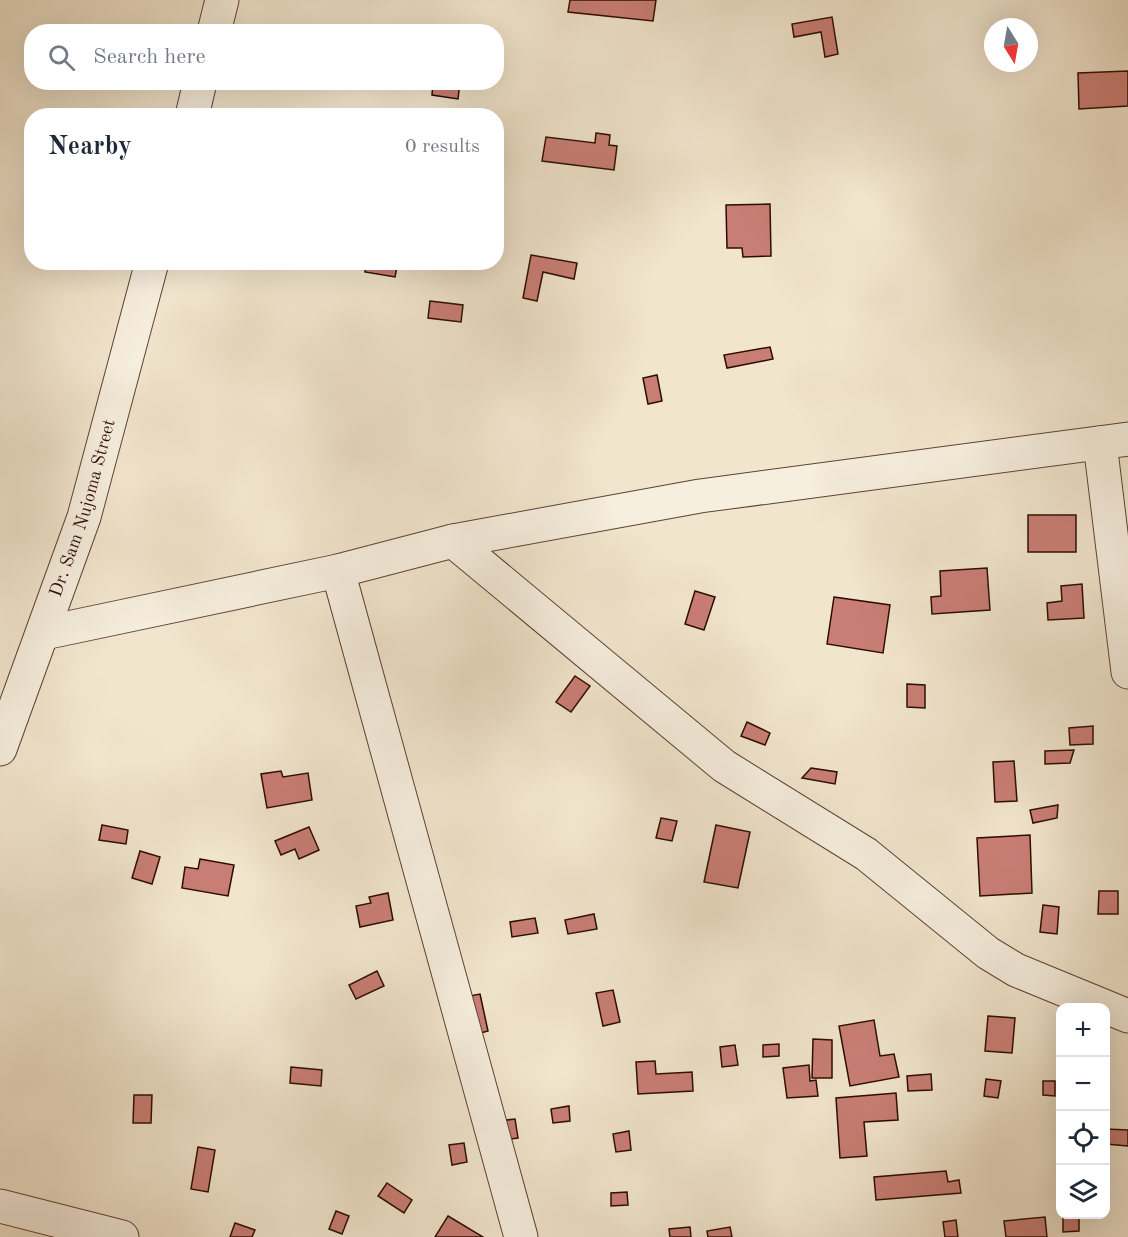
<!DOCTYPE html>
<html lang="en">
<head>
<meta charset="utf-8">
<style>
	:root { --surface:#fff; --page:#f6f6f7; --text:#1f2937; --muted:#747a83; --line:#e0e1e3 }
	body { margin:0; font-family:"Old Standard TT",serif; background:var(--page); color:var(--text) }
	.controls { position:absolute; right:18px; bottom:18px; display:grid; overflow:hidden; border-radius:12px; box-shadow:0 6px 24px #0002 }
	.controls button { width:54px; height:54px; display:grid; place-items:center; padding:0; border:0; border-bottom:2px solid var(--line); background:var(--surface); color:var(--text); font:30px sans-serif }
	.compass { position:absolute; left:984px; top:18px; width:54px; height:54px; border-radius:50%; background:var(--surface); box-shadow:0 6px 24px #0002; rotate:169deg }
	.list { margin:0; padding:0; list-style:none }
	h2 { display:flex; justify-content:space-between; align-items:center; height:78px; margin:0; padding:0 24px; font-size:26px }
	h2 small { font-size:20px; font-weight:400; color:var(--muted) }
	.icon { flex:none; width:33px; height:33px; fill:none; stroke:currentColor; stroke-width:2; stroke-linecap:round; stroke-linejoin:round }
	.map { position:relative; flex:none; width:1128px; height:1237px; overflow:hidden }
	.search { position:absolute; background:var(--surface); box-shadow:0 6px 24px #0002; left:24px; top:24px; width:480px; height:66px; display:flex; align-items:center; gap:15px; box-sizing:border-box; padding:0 21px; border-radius:24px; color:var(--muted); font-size:22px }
	.panel { position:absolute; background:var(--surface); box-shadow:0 6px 24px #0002; left:24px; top:108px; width:480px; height:162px; border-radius:24px }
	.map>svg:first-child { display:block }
	.building { fill:#c97e75; stroke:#2c0c00; stroke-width:1.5 }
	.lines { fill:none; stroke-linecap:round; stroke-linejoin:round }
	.minor-casing { stroke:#5d4233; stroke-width:35 }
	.minor { stroke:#f6eede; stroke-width:33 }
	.labels { text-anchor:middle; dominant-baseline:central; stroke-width:5; stroke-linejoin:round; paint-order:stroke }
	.street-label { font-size:18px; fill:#2c0c00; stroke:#f6eede }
</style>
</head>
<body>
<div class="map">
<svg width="1128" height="1237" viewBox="0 0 1128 1237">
	<rect width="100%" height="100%" fill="#f1e5cd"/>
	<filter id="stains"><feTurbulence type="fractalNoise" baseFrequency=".00333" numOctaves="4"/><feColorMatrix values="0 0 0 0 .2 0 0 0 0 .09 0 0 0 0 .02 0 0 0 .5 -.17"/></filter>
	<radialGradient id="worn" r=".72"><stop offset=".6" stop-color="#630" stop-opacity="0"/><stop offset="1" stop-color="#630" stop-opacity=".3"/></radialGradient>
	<!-- building -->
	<g class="building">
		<path d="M570 0H656L653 21 568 12Z"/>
		<path d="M832 17 838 54 825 57 821 32 794 37 792 24Z"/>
		<path d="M1128 71V106L1079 109 1078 73Z"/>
		<path d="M433 82H460L458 99 432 95Z"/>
		<path d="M596 133 610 135 609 145 617 146 614 170 542 161 546 137 595 143Z"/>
		<path d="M770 204 771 256 743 257 742 248H727L726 205Z"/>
		<path d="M531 255 577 263 574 279 543 272 537 301 523 298Z"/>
		<path d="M366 262H398L395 277 365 272Z"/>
		<path d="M430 301 463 305 461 322 428 318Z"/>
		<path d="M770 347 773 359 727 368 724 355Z"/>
		<path d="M657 375 662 401 648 404 643 378Z"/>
		<rect x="1028" y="515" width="48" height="37"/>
		<path d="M987 568 990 610 932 614 931 597 941 596 940 571Z"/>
		<path d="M1082 584 1084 618 1048 620 1047 603 1062 601 1061 586Z"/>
		<path d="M695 591 715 597 704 630 685 624Z"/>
		<path d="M834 597 890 605 883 653 827 644Z"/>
		<path d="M575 676 590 686 571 712 556 702Z"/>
		<path d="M907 684 925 685V708L907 707Z"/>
		<path d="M747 722 770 733 765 745 741 736Z"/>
		<path d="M1093 726V744L1070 745 1069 728Z"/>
		<path d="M1074 750 1070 763 1045 764V751Z"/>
		<path d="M1014 761 1017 801 995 802 993 762Z"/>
		<path d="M811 768 837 772 835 784 802 778Z"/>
		<path d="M281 771 283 777 308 773 312 800 267 808 261 774Z"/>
		<path d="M1058 805 1057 818 1033 823 1030 810Z"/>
		<path d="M661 818 677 821 672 841 656 838Z"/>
		<path d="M102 825 128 830 126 844 99 840Z"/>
		<path d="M716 825 750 832 738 888 704 882Z"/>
		<path d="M309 827 319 850 299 859 295 849 281 855 275 841Z"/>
		<path d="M1030 835 1032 893 980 896 977 838Z"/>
		<path d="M140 851 160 857 152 884 132 878Z"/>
		<path d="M200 859 234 865 228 896 182 888 185 867 198 869Z"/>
		<path d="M1099 891H1118V914H1098Z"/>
		<path d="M388 893 393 920 360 927 356 906 371 903 369 897Z"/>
		<path d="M1043 905 1059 907 1057 934 1040 932Z"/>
		<path d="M594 914 597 929 568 934 565 920Z"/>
		<path d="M535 918 538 933 512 937 510 922Z"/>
		<path d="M377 971 384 986 356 999 349 985Z"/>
		<path d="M613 990 620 1022 603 1026 596 993Z"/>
		<path d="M480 994 488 1031 473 1035 464 997Z"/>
		<path d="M988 1016 1015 1018 1012 1053 985 1051Z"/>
		<path d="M874 1020 880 1056 894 1054 899 1077 850 1086 839 1026Z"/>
		<path d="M813 1039 832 1040V1078H812Z"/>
		<path d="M779 1044V1056L763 1057V1045Z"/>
		<path d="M735 1045 738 1065 722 1067 720 1047Z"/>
		<path d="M655 1061 656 1074 692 1072 693 1091 638 1094 636 1062Z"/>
		<path d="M809 1065 810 1081 816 1080 818 1096 787 1098 783 1068Z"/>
		<path d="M291 1067 322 1070 321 1086 290 1083Z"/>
		<path d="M931 1074 932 1090 908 1091 907 1076Z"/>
		<path d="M986 1079 1001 1081 998 1098 984 1096Z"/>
		<path d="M1043 1081H1055V1096L1043 1095Z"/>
		<path d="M896 1093 898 1120 864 1122 867 1156 840 1158 836 1098Z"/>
		<path d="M134 1095H152L151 1123H133Z"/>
		<path d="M569 1106 570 1121 553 1123 551 1109Z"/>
		<path d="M515 1119 518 1138 502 1140 499 1121Z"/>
		<path d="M1106 1129 1128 1130V1146L1106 1144Z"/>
		<path d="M629 1131 631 1150 616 1152 613 1134Z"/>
		<path d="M464 1143 467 1162 452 1165 449 1145Z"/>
		<path d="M198 1147 215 1150 208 1192 191 1189Z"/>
		<path d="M946 1171 948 1182 959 1180 961 1193 876 1200 874 1177Z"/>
		<path d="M387 1183 412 1200 404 1213 378 1196Z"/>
		<path d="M627 1192 628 1205 611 1206V1193Z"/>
		<path d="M336 1211 349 1216 342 1234 329 1229Z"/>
		<path d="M1079 1215V1231L1063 1232V1216Z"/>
		<path d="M448 1216 483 1237H435Z"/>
		<path d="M1045 1217 1047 1237H1006L1004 1221Z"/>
		<path d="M956 1220 958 1237H945L943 1222Z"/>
		<path d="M235 1223 255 1230 252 1237H230Z"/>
		<path d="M690 1227 691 1237H670L669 1229Z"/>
		<path d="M730 1227 732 1237H708L707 1231Z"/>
	</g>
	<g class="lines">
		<!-- minor casing -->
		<g class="minor-casing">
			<g id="minor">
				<path d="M214 32 222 0"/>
				<path d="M192 116 200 82"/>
				<path d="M1100 443 1128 672"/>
				<path d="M453 541 724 766 866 854 988 953 1016 970 1128 1016"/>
				<path d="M338 571 521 1237"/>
				<path d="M44 633 338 571 453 541 700 496 1128 439"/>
				<path id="s1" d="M0 749 84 517 152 262"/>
				<path d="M0 1206 122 1237"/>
			</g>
		</g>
		<!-- minor -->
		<use href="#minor" class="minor"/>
	</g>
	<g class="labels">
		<!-- street labels -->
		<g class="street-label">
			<text stroke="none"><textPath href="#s1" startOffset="255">Dr. Sam Nujoma Street</textPath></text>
		</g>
	</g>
	<rect width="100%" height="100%" filter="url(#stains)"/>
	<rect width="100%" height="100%" fill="url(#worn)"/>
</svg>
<div class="controls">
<button>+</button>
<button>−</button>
<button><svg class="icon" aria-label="locate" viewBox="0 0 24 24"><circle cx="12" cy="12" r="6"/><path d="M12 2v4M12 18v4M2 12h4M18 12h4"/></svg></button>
<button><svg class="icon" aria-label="layers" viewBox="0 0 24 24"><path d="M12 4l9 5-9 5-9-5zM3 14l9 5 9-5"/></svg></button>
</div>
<svg class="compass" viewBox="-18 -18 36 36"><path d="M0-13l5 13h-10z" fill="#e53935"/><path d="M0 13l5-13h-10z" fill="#747a83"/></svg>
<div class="search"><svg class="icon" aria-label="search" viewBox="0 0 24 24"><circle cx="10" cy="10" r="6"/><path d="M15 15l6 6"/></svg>Search here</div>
<section class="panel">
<h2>Nearby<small>0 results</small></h2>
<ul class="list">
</ul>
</section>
</div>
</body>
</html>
